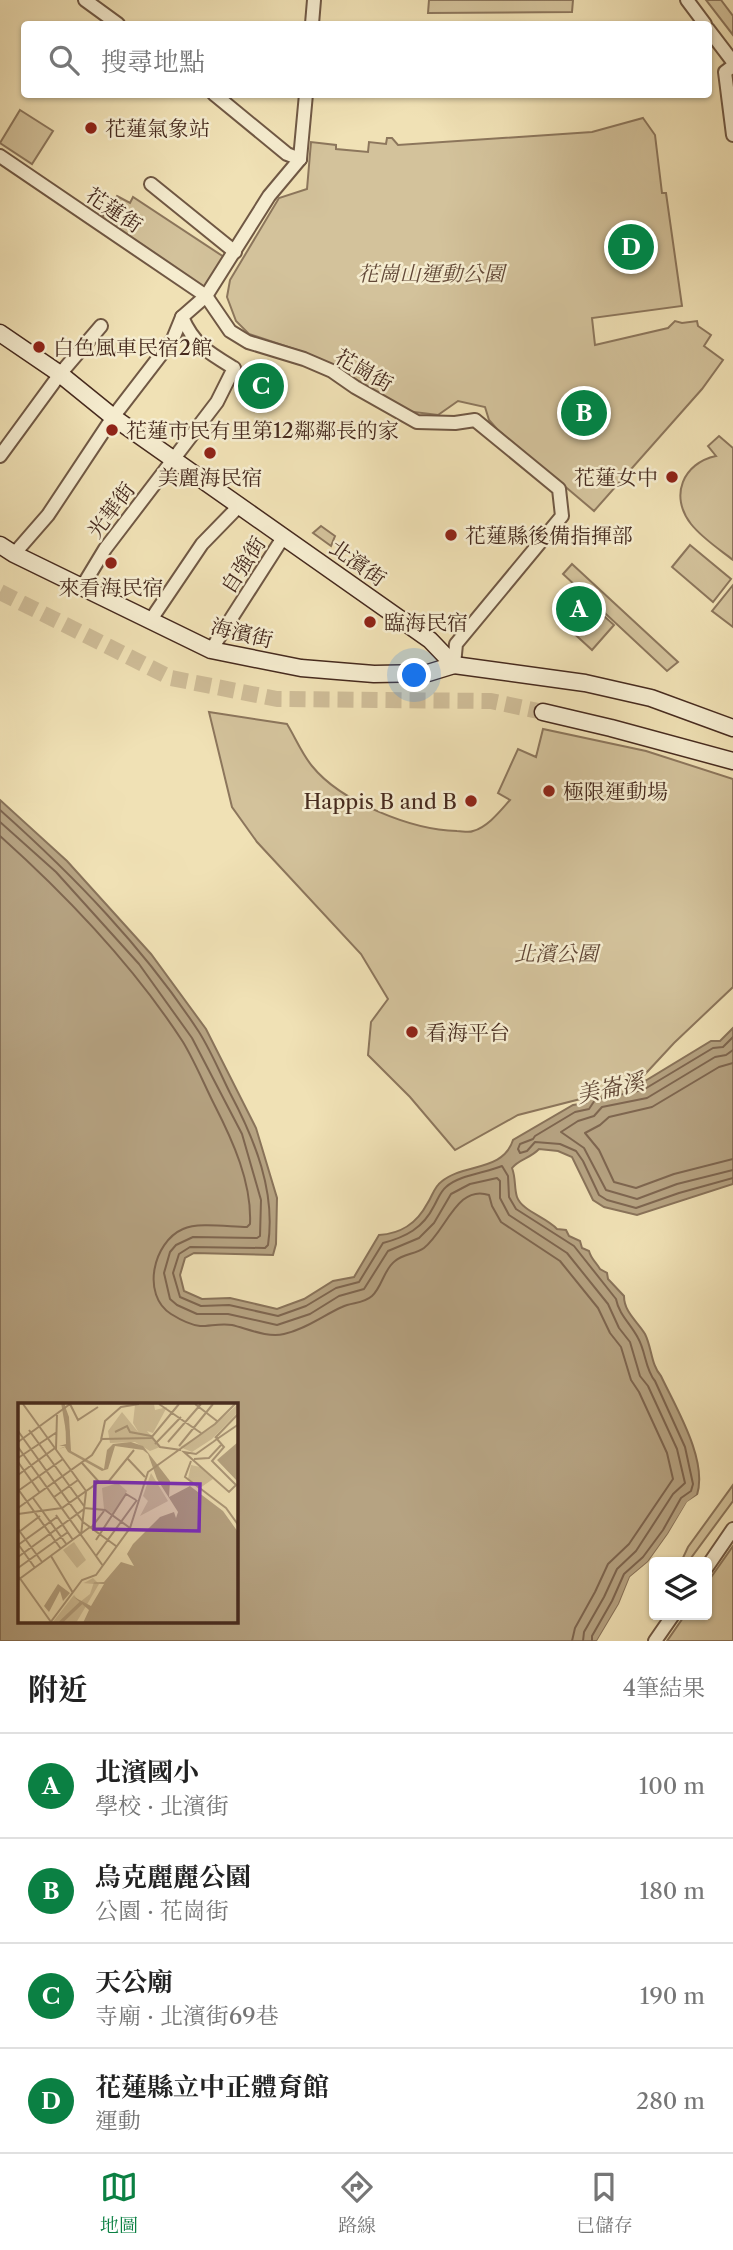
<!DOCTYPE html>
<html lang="zh-TW">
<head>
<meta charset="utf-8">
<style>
	:root { --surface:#fff; --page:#f2f2f2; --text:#222; --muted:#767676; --line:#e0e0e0; --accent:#0b8043 }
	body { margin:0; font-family:"Libre Caslon Text","Noto Serif TC",serif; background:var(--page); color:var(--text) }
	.controls { position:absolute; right:21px; bottom:21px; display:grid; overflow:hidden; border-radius:7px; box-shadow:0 2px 5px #0004 }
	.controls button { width:63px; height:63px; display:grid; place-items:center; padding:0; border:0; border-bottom:2px solid var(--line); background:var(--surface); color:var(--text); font:35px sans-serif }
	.you { position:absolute; left:415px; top:676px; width:24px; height:24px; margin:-18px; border:5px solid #fff; border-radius:50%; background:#1a73e8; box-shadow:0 0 0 10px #1a73e833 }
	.badge { display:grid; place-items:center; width:46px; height:46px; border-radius:50%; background:var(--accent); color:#fff; font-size:23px; font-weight:700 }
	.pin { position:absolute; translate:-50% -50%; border:4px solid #fff; box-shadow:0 2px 7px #0006 }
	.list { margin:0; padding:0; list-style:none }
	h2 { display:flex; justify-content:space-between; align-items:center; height:91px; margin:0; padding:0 28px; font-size:30px }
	h2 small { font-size:23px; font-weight:400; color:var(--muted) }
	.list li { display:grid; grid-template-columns:46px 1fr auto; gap:21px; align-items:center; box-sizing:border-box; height:105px; padding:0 28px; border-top:2px solid var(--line) }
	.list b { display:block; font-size:26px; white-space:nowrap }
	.list p { margin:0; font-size:23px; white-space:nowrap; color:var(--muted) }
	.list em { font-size:23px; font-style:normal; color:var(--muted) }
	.icon { flex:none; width:38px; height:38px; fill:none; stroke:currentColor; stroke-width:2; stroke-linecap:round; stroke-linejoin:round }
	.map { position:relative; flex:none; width:733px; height:1641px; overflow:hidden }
	.search { position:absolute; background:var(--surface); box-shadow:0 2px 5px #0004; left:21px; right:21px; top:21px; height:77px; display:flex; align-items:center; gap:18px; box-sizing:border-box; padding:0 24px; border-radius:7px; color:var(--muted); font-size:26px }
	.sheet { height:511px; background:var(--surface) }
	nav { display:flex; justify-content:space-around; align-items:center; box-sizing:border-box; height:98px; border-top:2px solid var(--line); background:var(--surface); font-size:19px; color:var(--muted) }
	nav a { display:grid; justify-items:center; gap:4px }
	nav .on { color:var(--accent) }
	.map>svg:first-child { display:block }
	.green { fill:#d3c29b; stroke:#8c765c; stroke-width:2 }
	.water { fill:#b6a382; stroke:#89735a; stroke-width:2; fill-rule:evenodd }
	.pier { fill:#f0e1b5 }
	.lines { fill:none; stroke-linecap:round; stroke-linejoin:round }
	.shore { stroke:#7e6650; stroke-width:2 }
	.secondary-tunnel { stroke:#cebc97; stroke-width:16; stroke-dasharray:16 8; stroke-linecap:butt }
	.street-casing { stroke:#705844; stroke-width:16 }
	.secondary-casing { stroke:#462a1e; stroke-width:19 }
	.street { stroke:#f5eccf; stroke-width:12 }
	.secondary { stroke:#f5eccf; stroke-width:16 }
	.poi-dot { fill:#8f2418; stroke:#f5eccf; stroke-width:2.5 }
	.labels { text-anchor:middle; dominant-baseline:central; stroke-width:5; stroke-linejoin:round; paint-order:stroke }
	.poi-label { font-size:21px; fill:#462a1e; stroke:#f5eccf; text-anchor:start }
	.street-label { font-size:21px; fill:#462a1e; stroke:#f5eccf }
	.park-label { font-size:21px; font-style:italic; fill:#624837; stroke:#f5eccf }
	.water-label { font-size:23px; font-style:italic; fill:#624837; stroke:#f5eccf }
	.inset-river { fill:none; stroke:#b6a382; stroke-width:3.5 }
	.inset-road { fill:none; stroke:#ac9879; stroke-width:2 }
	.view { fill:#7b2cbf; fill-opacity:0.15; stroke:#7b2cbf; stroke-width:3.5 }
	.inset-edge { fill:none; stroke:#462a1e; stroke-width:3.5 }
</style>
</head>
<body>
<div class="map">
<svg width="733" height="1641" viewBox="0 0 733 1641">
	<rect width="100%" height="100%" fill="#f0e1b5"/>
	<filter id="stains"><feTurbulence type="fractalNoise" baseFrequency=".00286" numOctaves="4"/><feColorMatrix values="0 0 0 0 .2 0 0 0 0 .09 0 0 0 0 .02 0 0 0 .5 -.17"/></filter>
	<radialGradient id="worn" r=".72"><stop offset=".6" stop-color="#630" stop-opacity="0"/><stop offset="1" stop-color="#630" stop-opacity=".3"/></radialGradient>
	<!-- green -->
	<g class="green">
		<path d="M429 0H573L572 12 428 13Z"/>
		<path d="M706 0H721L733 16V35Z"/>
		<path d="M20 110 53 131 32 164 0 143Z"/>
		<path d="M643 118 655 135 662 193H666L682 306 592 318 595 345 668 328 675 321 682 323 697 321 698 326 711 335 704 346 723 360 702 389 594 511 497 429 489 420 485 407 458 401 438 415 406 411 303 352 249 334 236 321 227 297 230 280 279 198 307 189 311 142 336 145V149L368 152 369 142 386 144 387 138H392L398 145 592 132Z"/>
		<path d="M117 196 130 203 133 197 224 257 204 288 101 219Z"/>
		<path d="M719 436 733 448V560C719 549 702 538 691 524 669 496 683 463 716 456L708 446Z"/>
		<path d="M321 526 335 536 331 546 313 533Z"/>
		<path d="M690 545 731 579 713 602 672 567Z"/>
		<path d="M572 564 678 662 667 671 563 574Z"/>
		<path d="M733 585V627L712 611Z"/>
		<path d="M577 592 614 625 592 650 556 617Z"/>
		<path d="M209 712 287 724C295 737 302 754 312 766 341 802 412 830 457 831 462 831 469 833 473 831 488 827 501 810 510 800L498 793 518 749 536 757 543 729 646 751 733 779V987L674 1043 635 1085 518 1115 455 1150 410 1097 368 1055 371 1022 388 999 361 954 257 842 232 807Z"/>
		<path d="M733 1485V1501L688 1562H681L688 1547Z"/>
		<path d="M733 1546V1641H667L685 1615H707V1583Z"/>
	</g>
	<!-- water -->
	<path class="water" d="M0 800 67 861 151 954 206 1029 256 1128 277 1198 276 1244 273 1255 194 1253 185 1258 180 1275 184 1291 202 1299 230 1298 277 1309 304 1299 333 1281 354 1277 379 1235C400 1234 417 1223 427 1204 432 1197 434 1187 441 1182 463 1163 503 1172 513 1140L573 1105 586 1103 585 1094 640 1084 711 1041H720L733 1028V1184L637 1215 604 1207 593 1200 572 1157 558 1151 539 1149C531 1158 519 1159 512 1168 516 1178 514 1188 517 1197 522 1211 546 1217 557 1229L566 1230 569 1236 580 1241 582 1248 589 1251C591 1259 596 1262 600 1269L607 1273 608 1279 624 1296C624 1312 637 1321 645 1334 652 1348 651 1365 661 1376 676 1408 708 1460 697 1495L687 1503 668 1534 648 1562 630 1577 619 1604 597 1641H0ZM19 1405H236V1622H19Z"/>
	<!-- pier -->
	<path class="pier" d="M702 1492 700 1498 689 1505 671 1536 651 1564 633 1579 610 1627 601 1641H597L619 1604 630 1577 648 1562 668 1534 687 1502Z"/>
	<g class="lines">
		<!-- shore -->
		<g class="shore">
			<path d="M0 810C74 876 144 948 199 1032 211 1051 220 1073 230 1093 255 1140 276 1192 268 1245L265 1248 190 1247 179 1254 173 1273 180 1297 201 1306 229 1305 278 1316 306 1306 336 1288 359 1282 383 1243C406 1237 423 1228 434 1206 438 1199 440 1192 446 1187 459 1175 485 1173 502 1166L508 1176 509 1197 516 1209 574 1246 616 1299C619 1315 631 1324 638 1338 646 1352 645 1369 655 1381L685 1447 693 1484 691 1491 681 1498 663 1530 643 1557 624 1574 612 1601 592 1636V1641"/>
			<path d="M0 822 56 872 139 964 192 1038 242 1134 261 1200 260 1236 257 1238 193 1237 176 1245 170 1252 164 1273 170 1299 177 1305 197 1314H228L277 1325 310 1314 339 1296 364 1289 388 1251 419 1238 434 1223 451 1194 470 1184 497 1178 500 1181V1198L509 1215 567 1253 608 1304 619 1328 630 1342 640 1376 648 1386 677 1449 685 1483 673 1494 636 1551 617 1569 604 1597 584 1632 583 1641"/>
			<path d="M0 836C68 897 133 965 183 1042 195 1062 204 1084 214 1104 233 1141 252 1183 250 1224L247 1227C230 1227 198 1222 183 1229 153 1242 141 1295 171 1314 179 1319 191 1325 200 1326 211 1326 221 1323 232 1325 248 1329 268 1338 284 1334 306 1329 322 1316 342 1307 352 1302 363 1304 372 1296 382 1287 384 1269 395 1261 403 1254 416 1254 424 1248 446 1231 457 1184 489 1195L492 1206 501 1222 560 1261 598 1308 610 1333 621 1347 631 1380 639 1392 667 1453 673 1479 629 1544 608 1564 595 1592 575 1628 572 1641"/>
			<path d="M733 1037 723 1047 713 1048 643 1090 595 1100 589 1109 575 1112 535 1136 533 1139 520 1144 518 1149 520 1153 527 1151 535 1142 560 1144 576 1151 583 1161 599 1195 607 1200 636 1208 679 1193 733 1178"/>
			<path d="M733 1050 726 1055 715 1057 647 1098 602 1107 594 1116 578 1121 561 1132 584 1148 606 1190 637 1199 677 1184 733 1170"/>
			<path d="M733 1063 719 1067 652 1107 609 1117 600 1125 585 1133 599 1150 614 1182 636 1188 674 1174 733 1159"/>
		</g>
		<!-- secondary-tunnel -->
		<path class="secondary-tunnel" d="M0 592 171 678 277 699 491 701 543 712"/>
		<!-- street casing -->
		<g class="street-casing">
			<g id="street">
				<path d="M85 0 118 24"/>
				<path d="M687 0 705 24"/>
				<path d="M312 24 314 0"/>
				<path d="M708 29 733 62"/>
				<path d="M733 66 725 72 733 135"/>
				<path d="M214 94 287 154 300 159"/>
				<path d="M0 156 206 296 230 331 248 342 304 359 332 371 355 387 417 422 455 423 475 420 559 489 562 516 456 644 454 665"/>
				<path d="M300 159 306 94"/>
				<path d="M151 184 235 252"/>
				<path d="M0 456 60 374 101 326"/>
				<path d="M14 554 48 515 113 417 173 339 182 317 206 296 269 196 300 159"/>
				<path d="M82 587 105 549 217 402 234 368C209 353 194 345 182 317"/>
				<path d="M150 621 202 544 240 505"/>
				<path d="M211 650 284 536"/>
				<path d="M707 1567 733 1529"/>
				<path d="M655 1641 673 1615"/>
			</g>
		</g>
		<!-- secondary casing -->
		<g class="secondary-casing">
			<g id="secondary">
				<path d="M0 333 60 374 113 417 430 640 454 665 585 683 651 698 733 728"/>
				<path d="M0 545 14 554 211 650 301 668 374 674 428 673 454 665"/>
				<path d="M543 712 611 728 733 761"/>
			</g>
		</g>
		<!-- street -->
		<use href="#street" class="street"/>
		<!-- secondary -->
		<use href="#secondary" class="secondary"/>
	</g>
	<!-- markers -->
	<g class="poi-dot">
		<circle cx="91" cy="128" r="7"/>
		<circle cx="39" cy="347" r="7"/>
		<circle cx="112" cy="430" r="7"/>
		<circle cx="210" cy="453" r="7"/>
		<circle cx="672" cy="477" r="7"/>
		<circle cx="451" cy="535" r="7"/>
		<circle cx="111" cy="563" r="7"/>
		<circle cx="370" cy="622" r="7"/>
		<circle cx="549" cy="791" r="7"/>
		<circle cx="471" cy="801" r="7"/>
		<circle cx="412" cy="1032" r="7"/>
	</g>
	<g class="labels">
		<!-- poi labels -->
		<g class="poi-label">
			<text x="105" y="128">花蓮氣象站</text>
			<text x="53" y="347">白色風車民宿2館</text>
			<text x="126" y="430">花蓮市民有里第12鄰鄰長的家</text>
			<text x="210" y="477" text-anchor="middle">美麗海民宿</text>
			<text x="658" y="477" text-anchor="end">花蓮女中</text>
			<text x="465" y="535">花蓮縣後備指揮部</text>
			<text x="111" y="587" text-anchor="middle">來看海民宿</text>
			<text x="384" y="622">臨海民宿</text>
			<text x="563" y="791">極限運動場</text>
			<text x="457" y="801" text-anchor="end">Happis B and B</text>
			<text x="426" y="1032">看海平台</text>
		</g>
		<!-- street labels -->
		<g class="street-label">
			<text transform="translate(114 210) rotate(34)">花蓮街</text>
			<text transform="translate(364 370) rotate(30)">花崗街</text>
			<text transform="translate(111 510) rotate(-53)">光華街</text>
			<text transform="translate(358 563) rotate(35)">北濱街</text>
			<text transform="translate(243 565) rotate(-57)">自強街</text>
			<text transform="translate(242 633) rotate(14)">海濱街</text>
		</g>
		<!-- park labels -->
		<g class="park-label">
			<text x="431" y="273">花崗山運動公園</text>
			<text x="556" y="953">北濱公園</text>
		</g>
		<!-- water labels -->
		<g class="water-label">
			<text transform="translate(610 1088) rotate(-12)">美崙溪</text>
		</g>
	</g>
	<!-- overview -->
	<g transform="translate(18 1403)">
		<rect width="220" height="220" fill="#f0e1b5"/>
		<path d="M136 1 137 7 149 4 135 30 129 28 142 44 132 48 117 39 92 40 90 28 104 9 121 30 115 20 117 2ZM220 1V9L194 36 174 49 162 44 192 26ZM173 62 182 64 195 76 182 85 170 76ZM133 70 150 98 122 113 130 98 125 93ZM100 80 109 88 96 111 86 106 84 85ZM56 139 68 157 59 165 45 147ZM75 175 81 181 58 220H34L56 192 62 199 72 191 76 179 66 180Z" fill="#d3c29b"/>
		<path d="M47 3 51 14 53 48 86 66 89 47 95 41 113 39 125 43 152 78 151 94 172 83 205 108 220 129V220H65L71 207 56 194 73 203 86 181 65 180 86 179 103 159 116 163 109 151 115 141 142 114 156 109 158 115 160 109 139 76 130 51 125 47 97 43 90 66 84 68 50 49 47 44 41 46 48 43H41L48 41ZM220 39V79L199 57ZM40 181 52 190 45 198 42 188 31 209 26 203Z" fill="#b6a382"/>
		<path class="inset-river" d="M45 1 50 30M42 220 64 199M214 220 221 195"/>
		<path class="inset-road" d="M5 1 68 88M52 1 60 17 80 4M141 1 183 30M177 1 199 18M11 27 66 103M0 28 65 119 98 143M97 29 109 23 112 29 133 33 142 44 163 47M199 34V36L206 44 194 58 218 82 211 89 166 49 178 51 195 39 199 36 221 21M197 35 221 10M83 37 87 18 103 4 121 1M0 39 52 1M150 39 183 1M137 41 163 14M161 43 195 1M0 44 78 153M38 46 39 12M0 55 39 29M109 55 127 74M176 56 191 55 204 41M173 58 167 74 208 105 221 123M0 59 22 90M64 60 81 79M0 72 37 45M0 86 43 146M0 88 45 56M36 94 60 77M15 95 49 142M0 105 74 52 84 36 133 35 161 1M66 105 87 107 112 125M0 111 44 105 81 79 91 78 116 47M38 112 55 137M73 125 86 108M0 126 24 159M1 129 22 113M63 132 68 89M78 137 108 91 118 97M0 141 17 165M0 142 39 114M33 153 55 190M0 154 66 106M85 163 78 153 119 97M0 165 50 129M1 174 33 219M0 177 72 124M32 220 64 177 78 172 112 125 130 69 197 21 217 1"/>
		<path class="view" d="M77 79 182 81 181 128 76 126Z"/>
		<rect width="220" height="220" class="inset-edge"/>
	</g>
	<rect width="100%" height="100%" filter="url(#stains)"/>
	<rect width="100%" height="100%" fill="url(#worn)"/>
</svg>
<div class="controls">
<button><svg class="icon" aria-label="layers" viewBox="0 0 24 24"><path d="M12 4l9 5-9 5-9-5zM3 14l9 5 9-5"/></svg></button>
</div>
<div class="you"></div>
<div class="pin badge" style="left:579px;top:609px">A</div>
<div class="pin badge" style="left:584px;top:413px">B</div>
<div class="pin badge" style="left:261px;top:386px">C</div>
<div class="pin badge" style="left:631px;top:247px">D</div>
<div class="search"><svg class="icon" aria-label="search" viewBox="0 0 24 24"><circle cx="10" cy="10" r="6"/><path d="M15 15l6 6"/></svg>搜尋地點</div>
</div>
<section class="sheet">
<h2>附近<small>4筆結果</small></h2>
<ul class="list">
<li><span class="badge">A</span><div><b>北濱國小</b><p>學校 · 北濱街</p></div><em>100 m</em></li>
<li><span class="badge">B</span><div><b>烏克麗麗公園</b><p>公園 · 花崗街</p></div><em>180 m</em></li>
<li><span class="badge">C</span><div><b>天公廟</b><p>寺廟 · 北濱街69巷</p></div><em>190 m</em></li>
<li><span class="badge">D</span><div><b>花蓮縣立中正體育館</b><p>運動</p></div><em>280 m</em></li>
</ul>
</section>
<nav>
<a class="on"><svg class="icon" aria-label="map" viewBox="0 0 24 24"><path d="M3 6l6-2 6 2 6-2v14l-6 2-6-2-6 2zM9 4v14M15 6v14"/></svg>地圖</a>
<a><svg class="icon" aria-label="directions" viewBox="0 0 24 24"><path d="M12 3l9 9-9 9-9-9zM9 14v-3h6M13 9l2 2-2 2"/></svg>路線</a>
<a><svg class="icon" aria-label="saved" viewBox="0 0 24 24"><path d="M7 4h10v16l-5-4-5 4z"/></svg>已儲存</a>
</nav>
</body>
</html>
